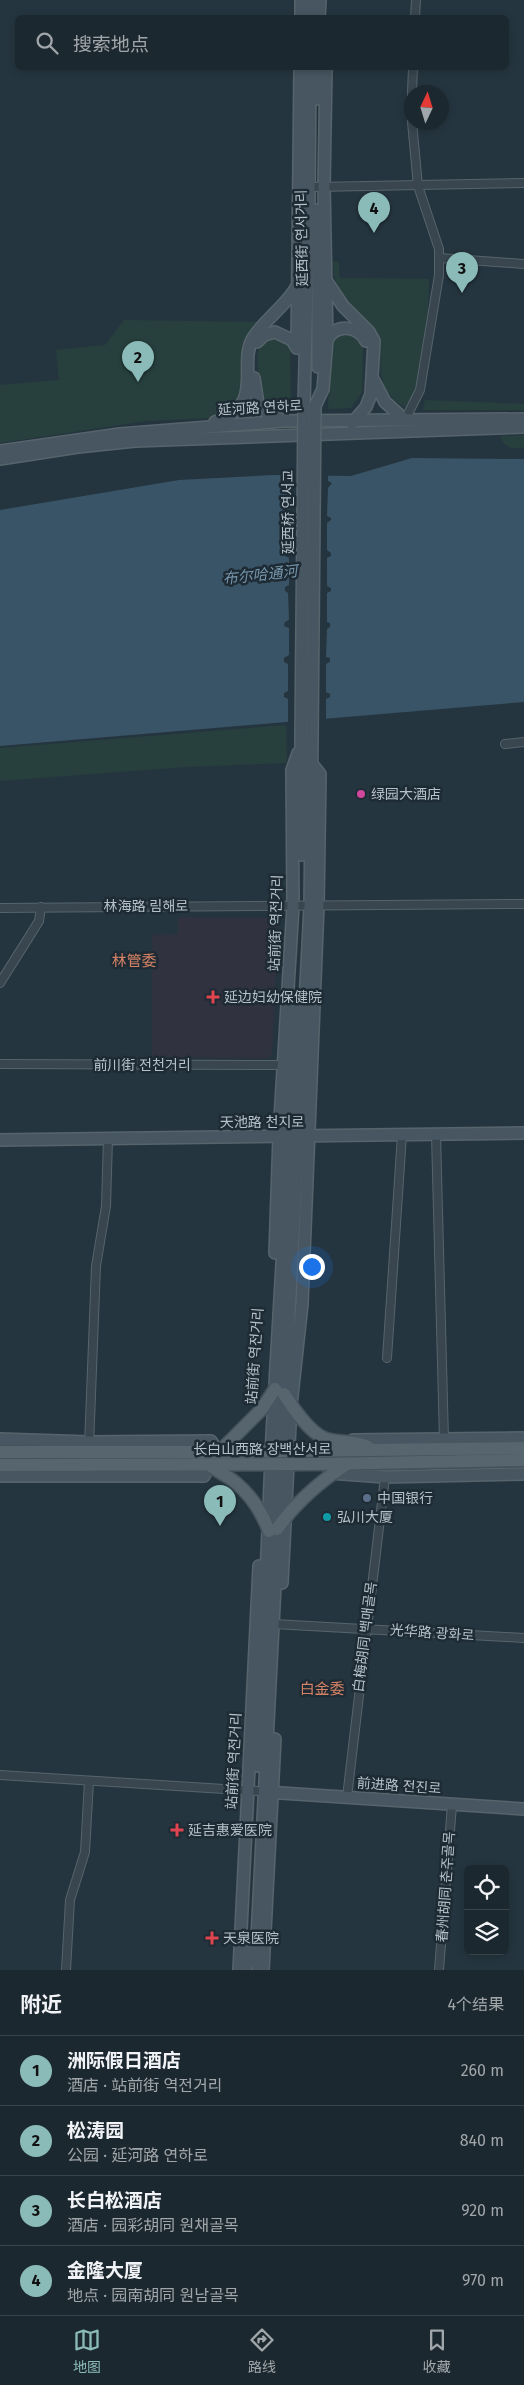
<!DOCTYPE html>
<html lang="zh">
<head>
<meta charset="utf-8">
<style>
	:root { --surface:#1c282f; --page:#29343b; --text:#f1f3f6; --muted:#a0a6aa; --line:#3a444b; --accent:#8bbbb9 }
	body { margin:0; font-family:"Fira Sans","Noto Sans SC","Noto Sans KR",sans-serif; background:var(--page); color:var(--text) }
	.controls { position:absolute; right:15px; bottom:15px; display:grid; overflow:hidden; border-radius:8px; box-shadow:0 2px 8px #0003 }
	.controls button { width:45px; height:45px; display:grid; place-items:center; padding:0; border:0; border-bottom:1px solid var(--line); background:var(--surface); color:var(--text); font:25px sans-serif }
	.compass { position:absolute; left:404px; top:85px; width:45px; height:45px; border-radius:50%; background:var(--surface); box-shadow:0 2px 8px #0003; rotate:4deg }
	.you { position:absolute; left:311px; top:1266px; width:18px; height:18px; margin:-12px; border:4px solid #fff; border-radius:50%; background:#1a73e8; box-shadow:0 0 0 8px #1a73e833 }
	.badge { display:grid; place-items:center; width:32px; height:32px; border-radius:50%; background:var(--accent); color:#111; font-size:16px; font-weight:700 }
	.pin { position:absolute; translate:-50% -41px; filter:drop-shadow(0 1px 2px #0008) }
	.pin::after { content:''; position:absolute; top:26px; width:18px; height:15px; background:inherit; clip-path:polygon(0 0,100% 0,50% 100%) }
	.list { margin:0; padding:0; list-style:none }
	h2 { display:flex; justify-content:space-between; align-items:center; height:65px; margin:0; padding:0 20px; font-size:21px }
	h2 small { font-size:16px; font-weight:400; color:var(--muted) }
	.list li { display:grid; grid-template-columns:32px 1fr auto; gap:15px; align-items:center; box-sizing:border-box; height:70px; padding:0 20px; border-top:1px solid var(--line) }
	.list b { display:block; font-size:19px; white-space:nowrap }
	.list p { margin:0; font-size:16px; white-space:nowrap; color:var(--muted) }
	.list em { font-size:16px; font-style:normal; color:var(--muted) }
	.icon { flex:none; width:28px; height:28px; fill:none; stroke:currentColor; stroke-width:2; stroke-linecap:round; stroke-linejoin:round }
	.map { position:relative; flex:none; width:524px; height:1970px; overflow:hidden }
	.search { position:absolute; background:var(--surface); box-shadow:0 2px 8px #0003; left:15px; right:15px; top:15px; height:55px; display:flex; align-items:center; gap:12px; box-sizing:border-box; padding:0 18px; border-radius:8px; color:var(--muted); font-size:19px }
	.sheet { height:345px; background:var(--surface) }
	nav { display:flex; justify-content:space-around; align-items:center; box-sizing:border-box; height:70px; border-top:1px solid var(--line); background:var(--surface); font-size:14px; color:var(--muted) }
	nav a { display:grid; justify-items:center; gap:2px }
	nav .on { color:var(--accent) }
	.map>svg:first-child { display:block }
	.medical { fill:#313240 }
	.green { fill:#27403e }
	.water { fill:#395466 }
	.pier { fill:#25353f }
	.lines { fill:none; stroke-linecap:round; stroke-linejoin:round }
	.street-casing { stroke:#57646c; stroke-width:10 }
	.secondary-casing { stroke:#57646c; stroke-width:14 }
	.primary-casing { stroke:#45525b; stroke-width:15 }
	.street { stroke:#39464f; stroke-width:8 }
	.secondary { stroke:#475661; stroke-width:11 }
	.primary { stroke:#57656e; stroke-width:12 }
	.secondary-bridge-casing { stroke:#57646c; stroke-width:14; stroke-linecap:butt }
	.secondary-bridge { stroke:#475661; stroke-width:11 }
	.hotel-dot { fill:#d1479c; stroke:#1e2b34; stroke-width:2 }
	.health-dot { fill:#e0444e; stroke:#1e2b34; stroke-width:2 }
	.service-dot { fill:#5c6f8a; stroke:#1e2b34; stroke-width:2 }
	.culture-dot { fill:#0f9aa8; stroke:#1e2b34; stroke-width:2 }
	.labels { text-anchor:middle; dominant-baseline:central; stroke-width:5; stroke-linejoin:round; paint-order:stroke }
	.street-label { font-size:14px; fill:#b5c1c9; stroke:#1e2b34 }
	.poi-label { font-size:14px; fill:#b5c1c9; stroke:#1e2b34; text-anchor:start }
	.water-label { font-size:15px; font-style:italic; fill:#7696ac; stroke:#1e2b34 }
	.neighbourhood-label { font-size:15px; fill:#d38266; stroke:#1e2b34 }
</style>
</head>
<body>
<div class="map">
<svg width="524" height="1970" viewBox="0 0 524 1970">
	<rect width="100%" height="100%" fill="#25353f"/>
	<!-- medical -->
	<path class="medical" d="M178 917 278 918 272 1054 268 1058 152 1057V935L178 934Z"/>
	<!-- green -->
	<g class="green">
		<path d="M333 262H339V276L341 278 429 279C428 322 426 369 408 409L395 401 385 389 381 375 379 337 340 293 334 276Z"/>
		<path d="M124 320 259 322 245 341 240 394 231 408 213 418 146 421 0 443V385L59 380 56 350 105 345Z"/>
		<path d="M351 332 363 346 362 392 351 408 328 409 330 343 334 336Z"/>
		<path d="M272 335 290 345 291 406H282V412C257 410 258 384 258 365 258 359 257 351 260 346 262 342 268 338 272 335Z"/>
		<path d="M425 400 524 404V410H423Z"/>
		<path d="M524 435V447C513 450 504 448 500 436Z"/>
		<path d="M286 725 287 763 185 767 0 781V748Z"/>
	</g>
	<!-- water -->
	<path class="water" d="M412 458 524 459V702L0 746V510L179 480 273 475 351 476Z"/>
	<!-- pier -->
	<path class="pier" d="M290 473H328V481L332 483 328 488 327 516 331 518V520L327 523V550L331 553V556L327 558V586L331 588V591L327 593V622L330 623V627L327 629 326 657 330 658V662L326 664V692L330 694V697L326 699V721L288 725V699L284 697V693L288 691V664L284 662V658L289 655V628L284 626 285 622 289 620 288 593 285 591V587L289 585V558L285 556V552L289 550V523L285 521V517L289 515 290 488 285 485 286 482 290 480Z"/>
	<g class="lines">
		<!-- street casing -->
		<g class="street-casing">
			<g id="street">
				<path d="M415 18 416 0"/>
				<path d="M412 92 413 68"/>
				<path d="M412 95V116"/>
				<path d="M315 187 524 183"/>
				<path d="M440 258 524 264"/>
				<path d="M405 420 420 390 439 275V249L418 186 412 122"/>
				<path d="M505 744 524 742"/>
				<path d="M0 908 524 904"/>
				<path d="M0 983 39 921 41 907"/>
				<path d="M0 1064 284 1065"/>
				<path d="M436 1135 444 1440"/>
				<path d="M387 1358 402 1135"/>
				<path d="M89 1446 96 1266 106 1206 108 1139"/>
				<path d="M274 1624 524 1638"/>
				<path d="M0 1775 257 1791"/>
				<path d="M347 1797 385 1477"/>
				<path d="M66 1970 70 1900 85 1852 89 1781"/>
				<path d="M439 1970 452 1805"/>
			</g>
		</g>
		<!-- secondary casing -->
		<g class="secondary-casing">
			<g id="secondary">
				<path d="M301 18V0"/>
				<path d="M310 18V0"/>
				<path d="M319 18 320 0"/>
				<path d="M317 99 318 68"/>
				<path d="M316 210 318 262V367"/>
				<path d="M327 282 343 306 369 332 374 341 371 394 366 407 352 423"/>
				<path d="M327 339C337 324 357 325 366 341"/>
				<path d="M257 342 264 335 275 332 292 340 297 348"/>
				<path d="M297 348 300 68"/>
				<path d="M254 378 258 404 268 414 282 420"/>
				<path d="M374 381 385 402 405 420"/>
				<path d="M304 406 309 199 310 68"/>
				<path d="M315 406 323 389 327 339 324 187 326 68"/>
				<path d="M215 422C267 405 237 365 253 338 265 319 286 306 297 286"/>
				<path d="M0 451 120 434 284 421 524 419"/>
				<path d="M0 459 78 447 135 441 524 427"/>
				<path d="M301 738 302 855"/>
				<path d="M0 1140 524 1133"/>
				<path d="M275 1253 279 1136 293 906 292 770 298 753"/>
				<path d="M0 1439 89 1442 211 1441 219 1452"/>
				<path d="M353 1440 524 1438"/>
				<path d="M329 1473 385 1477 524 1474"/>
				<path d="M0 1476H204L210 1465"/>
				<path d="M282 1583 291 1405 302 1304 318 906 320 774 312 764"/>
				<path d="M258 1766 272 1435 297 1008"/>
				<path d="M266 1792 524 1809"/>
				<path d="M239 1970 259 1566"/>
				<path d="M246 1970 249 1945"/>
				<path d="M259 1970 256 1956 310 906 312 738"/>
				<path d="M263 1970 275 1739"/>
			</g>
		</g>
		<!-- primary casing -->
		<g class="primary-casing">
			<g id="primary">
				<path d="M284 1394C293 1408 312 1437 330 1440 346 1443 351 1440 368 1447"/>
				<path d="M0 1452H219L524 1448"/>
				<path d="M219 1452 261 1410 275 1389"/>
				<path d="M0 1465 321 1464 524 1460"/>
				<path d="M210 1465C218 1472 228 1476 236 1483 252 1496 262 1513 269 1531"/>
				<path d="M277 1529C296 1502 319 1482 347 1464"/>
			</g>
		</g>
		<!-- street -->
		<use href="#street" class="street"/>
		<!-- secondary -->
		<use href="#secondary" class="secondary"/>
		<!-- primary -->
		<use href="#primary" class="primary"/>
		<!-- secondary-bridge casing -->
		<g class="secondary-bridge-casing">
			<g id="secondary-bridge">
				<path d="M301 738 304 406"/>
				<path d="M312 738 315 406"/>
			</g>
		</g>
		<!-- secondary-bridge -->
		<use href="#secondary-bridge" class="secondary-bridge"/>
	</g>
	<!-- markers -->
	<circle class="hotel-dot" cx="361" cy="794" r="5"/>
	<g class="health-dot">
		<path d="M210.5 989.5h5v5h5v5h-5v5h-5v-5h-5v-5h5z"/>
		<path d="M174.5 1822.5h5v5h5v5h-5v5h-5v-5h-5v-5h5z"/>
		<path d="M209.5 1930.5h5v5h5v5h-5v5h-5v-5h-5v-5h5z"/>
	</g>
	<circle class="service-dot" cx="367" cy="1498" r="5"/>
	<circle class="culture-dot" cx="327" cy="1517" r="5"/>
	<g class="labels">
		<!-- street labels -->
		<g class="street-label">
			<text transform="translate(302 238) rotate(-91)">延西街 연서거리</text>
			<text transform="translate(260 408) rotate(-3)">延河路 연하로</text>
			<text transform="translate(288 512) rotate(-90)">延西桥 연서교</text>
			<text x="146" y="906">林海路 림해로</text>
			<text transform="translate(276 923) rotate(-88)">站前街 역전거리</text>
			<text x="142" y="1065">前川街 전천거리</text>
			<text x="262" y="1122">天池路 천지로</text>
			<text transform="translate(255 1356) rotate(-86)">站前街 역전거리</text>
			<text x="262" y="1449">长白山西路 장백산서로</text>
			<text transform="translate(432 1633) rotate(4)">光华路 광화로</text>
			<text transform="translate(365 1637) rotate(-83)">白梅胡同 백매골목</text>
			<text transform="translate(234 1761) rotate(-87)">站前街 역전거리</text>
			<text transform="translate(399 1786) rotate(4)">前进路 전진로</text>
			<text transform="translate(446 1887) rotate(-86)">春州胡同 춘주골목</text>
		</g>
		<!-- poi labels -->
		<g class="poi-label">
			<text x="371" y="794">绿园大酒店</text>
			<text x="224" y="997">延边妇幼保健院</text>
			<text x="377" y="1498">中国银行</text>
			<text x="337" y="1517">弘川大厦</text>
			<text x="188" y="1830">延吉惠爱医院</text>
			<text x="223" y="1938">天泉医院</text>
		</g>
		<!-- water labels -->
		<g class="water-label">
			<text transform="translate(260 575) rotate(-6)">布尔哈通河</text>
		</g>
		<!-- neighbourhood labels -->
		<g class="neighbourhood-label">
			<text x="134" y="961">林管委</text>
			<text x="322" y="1689">白金委</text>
		</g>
	</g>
</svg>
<div class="controls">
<button><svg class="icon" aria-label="locate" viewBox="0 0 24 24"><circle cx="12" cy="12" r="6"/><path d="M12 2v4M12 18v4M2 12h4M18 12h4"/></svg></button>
<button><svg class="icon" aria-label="layers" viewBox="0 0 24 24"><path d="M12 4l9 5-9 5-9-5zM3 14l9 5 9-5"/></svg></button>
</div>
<svg class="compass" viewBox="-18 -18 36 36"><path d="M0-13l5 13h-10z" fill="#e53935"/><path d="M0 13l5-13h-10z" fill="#a0a6aa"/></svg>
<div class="you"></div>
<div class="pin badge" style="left:220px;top:1526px">1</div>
<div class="pin badge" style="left:138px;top:382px">2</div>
<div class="pin badge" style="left:462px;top:293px">3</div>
<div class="pin badge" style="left:374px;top:233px">4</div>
<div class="search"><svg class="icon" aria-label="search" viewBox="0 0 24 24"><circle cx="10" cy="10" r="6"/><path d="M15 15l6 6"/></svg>搜索地点</div>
</div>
<section class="sheet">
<h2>附近<small>4个结果</small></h2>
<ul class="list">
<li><span class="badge">1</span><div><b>洲际假日酒店</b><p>酒店 · 站前街 역전거리</p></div><em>260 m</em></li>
<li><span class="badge">2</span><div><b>松涛园</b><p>公园 · 延河路 연하로</p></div><em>840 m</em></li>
<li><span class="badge">3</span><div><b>长白松酒店</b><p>酒店 · 园彩胡同 원채골목</p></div><em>920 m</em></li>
<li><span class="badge">4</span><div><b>金隆大厦</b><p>地点 · 园南胡同 원남골목</p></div><em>970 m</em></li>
</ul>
</section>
<nav>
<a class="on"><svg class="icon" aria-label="map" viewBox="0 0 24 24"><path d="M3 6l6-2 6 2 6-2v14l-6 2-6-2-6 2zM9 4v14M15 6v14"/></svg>地图</a>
<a><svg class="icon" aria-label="directions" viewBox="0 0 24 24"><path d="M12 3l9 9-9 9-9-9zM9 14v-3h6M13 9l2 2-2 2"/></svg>路线</a>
<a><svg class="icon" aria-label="saved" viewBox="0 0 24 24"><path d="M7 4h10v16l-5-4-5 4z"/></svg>收藏</a>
</nav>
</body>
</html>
